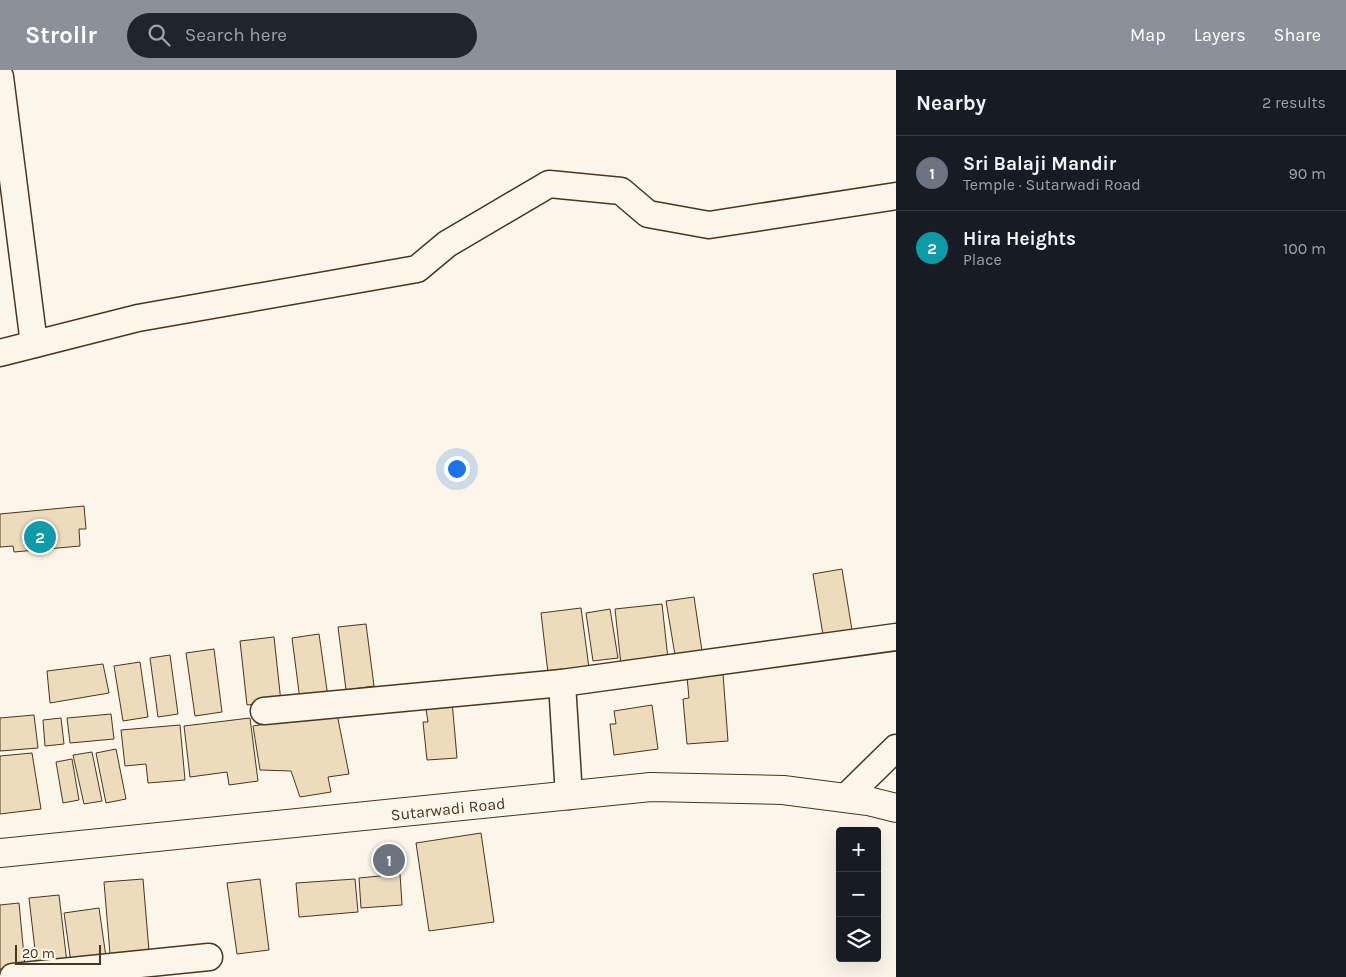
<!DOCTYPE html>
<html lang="en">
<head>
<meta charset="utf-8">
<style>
	:root { --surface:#171b24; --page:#20242c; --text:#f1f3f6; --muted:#9ea1a6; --line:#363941; --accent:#8c9099 }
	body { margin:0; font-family:Karla,sans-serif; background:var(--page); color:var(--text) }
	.controls { position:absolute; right:15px; bottom:15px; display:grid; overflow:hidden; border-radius:5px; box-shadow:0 5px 20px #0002 }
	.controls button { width:45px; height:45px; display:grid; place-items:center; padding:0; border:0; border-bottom:1px solid var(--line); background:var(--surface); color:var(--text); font:25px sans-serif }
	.scale { position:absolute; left:15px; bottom:12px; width:86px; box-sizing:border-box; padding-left:5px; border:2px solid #4a3520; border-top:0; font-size:14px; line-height:18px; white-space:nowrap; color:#4a3520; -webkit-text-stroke:4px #fbf6e9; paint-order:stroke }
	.you { position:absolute; left:456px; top:398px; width:18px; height:18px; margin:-12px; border:4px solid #fff; border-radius:50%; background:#1a73e8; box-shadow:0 0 0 8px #1a73e833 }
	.badge { display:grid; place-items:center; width:32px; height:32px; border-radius:50%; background:var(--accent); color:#fff; font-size:16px; font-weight:700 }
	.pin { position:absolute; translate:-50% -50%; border:2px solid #fff; box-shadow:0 1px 5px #0006 }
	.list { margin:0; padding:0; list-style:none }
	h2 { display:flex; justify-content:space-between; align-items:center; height:65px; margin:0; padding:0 20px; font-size:21px }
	h2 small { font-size:16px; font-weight:400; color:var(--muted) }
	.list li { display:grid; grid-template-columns:32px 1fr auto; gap:15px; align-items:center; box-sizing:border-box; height:75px; padding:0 20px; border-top:1px solid var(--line) }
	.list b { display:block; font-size:19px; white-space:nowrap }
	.list p { margin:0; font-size:16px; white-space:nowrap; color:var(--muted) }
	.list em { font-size:16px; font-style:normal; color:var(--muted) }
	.icon { flex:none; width:28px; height:28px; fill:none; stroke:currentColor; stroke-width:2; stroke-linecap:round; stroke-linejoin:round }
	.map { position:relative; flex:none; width:896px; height:907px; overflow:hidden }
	header { display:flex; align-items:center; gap:30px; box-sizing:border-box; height:70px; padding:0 25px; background:var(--accent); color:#fff }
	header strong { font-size:24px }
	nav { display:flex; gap:28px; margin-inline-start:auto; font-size:18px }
	.search { width:350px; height:45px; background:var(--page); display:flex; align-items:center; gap:12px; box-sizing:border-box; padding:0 18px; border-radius:28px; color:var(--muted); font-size:19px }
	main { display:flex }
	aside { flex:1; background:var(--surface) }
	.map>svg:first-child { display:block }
	.building { fill:#ecdcbc; stroke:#4a3520 }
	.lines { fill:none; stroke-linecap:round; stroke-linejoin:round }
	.street-casing { stroke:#4a3520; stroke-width:29 }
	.secondary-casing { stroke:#4a3520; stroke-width:30 }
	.street { stroke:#fbf6e9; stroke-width:26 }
	.secondary { stroke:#fbf6e9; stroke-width:28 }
	.labels { text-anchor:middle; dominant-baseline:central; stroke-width:4; stroke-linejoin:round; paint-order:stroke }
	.street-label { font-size:16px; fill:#4a3520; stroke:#fbf6e9 }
</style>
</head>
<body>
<header>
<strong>Strollr</strong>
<div class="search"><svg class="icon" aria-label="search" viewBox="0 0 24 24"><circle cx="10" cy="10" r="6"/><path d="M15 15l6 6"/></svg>Search here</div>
<nav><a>Map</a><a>Layers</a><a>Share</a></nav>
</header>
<main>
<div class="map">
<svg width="896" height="907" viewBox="0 0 896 907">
	<rect width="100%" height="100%" fill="#fbf6e9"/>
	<!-- building -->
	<g class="building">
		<path d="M84 436 86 459H79L80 476 14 482 13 476 0 477V444Z"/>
		<path d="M842 499 852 560 823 565 813 504Z"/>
		<path d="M694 527 702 581 675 585 666 531Z"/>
		<path d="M662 534 668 589 621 595 615 539Z"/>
		<path d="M581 538 589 598 548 603 541 543Z"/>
		<path d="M610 539 618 588 593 591 586 543Z"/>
		<path d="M366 554 374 616 346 620 338 557Z"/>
		<path d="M319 564 328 627 300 630 292 568Z"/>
		<path d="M274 567 281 632 247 635 240 571Z"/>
		<path d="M214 579 222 642 195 646 186 583Z"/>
		<path d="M170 585 178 644 158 647 150 588Z"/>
		<path d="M140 592 148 647 123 651 114 596Z"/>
		<path d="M103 594 109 623 50 633 47 601Z"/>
		<path d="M723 604 728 671 687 674 683 629 689 628 687 607Z"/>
		<path d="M452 631 457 688 427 690 423 652H428L425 633Z"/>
		<path d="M652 635 658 679 614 685 610 654H616L614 641Z"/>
		<path d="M336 639 349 704 328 707 331 722 300 727 291 701 260 700 253 656 260 655 259 651Z"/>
		<path d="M111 644 114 669 70 673 67 648Z"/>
		<path d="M34 645 38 678 0 681V648Z"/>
		<path d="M61 648 64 674 45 676 43 650Z"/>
		<path d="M250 648 258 711 229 715 227 702 190 707 184 656Z"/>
		<path d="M180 655 185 710 148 713 146 694 125 696 121 660Z"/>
		<path d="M116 679 126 729 106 733 96 683Z"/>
		<path d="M92 682 102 731 84 734 73 685Z"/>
		<path d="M32 683 41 739 0 744V686Z"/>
		<path d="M72 689 79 730 63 733 56 692Z"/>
		<path d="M481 763 494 852 429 861 416 773Z"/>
		<path d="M400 804 402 835 361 838 359 808Z"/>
		<path d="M143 809 149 881 110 884 104 812Z"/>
		<path d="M260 809 269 880 237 884 227 813Z"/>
		<path d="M355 809 358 842 299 847 296 813Z"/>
		<path d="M59 825 67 893 37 897 29 828Z"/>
		<path d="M19 833 25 897 0 899V835Z"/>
		<path d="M99 838 106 887 71 893 64 843Z"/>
	</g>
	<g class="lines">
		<!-- street casing -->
		<g class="street-casing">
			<g id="street">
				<path d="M0 7 34 274"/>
				<path d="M0 283 138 248 417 199 447 174 549 114 621 121 648 144 709 155 896 126"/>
				<path d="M562 613 569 726"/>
				<path d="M264 641 562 613 896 567"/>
				<path d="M845 728 896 678"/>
				<path d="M13 907 209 887"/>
			</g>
		</g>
		<!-- secondary casing -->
		<g class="secondary-casing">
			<path id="secondary" d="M0 783 651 717 783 720 868 731 896 738"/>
		</g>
		<!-- street -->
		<use href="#street" class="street"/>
		<!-- secondary -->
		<use href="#secondary" class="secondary"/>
	</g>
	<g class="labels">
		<!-- street labels -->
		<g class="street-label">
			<text transform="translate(448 739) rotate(-6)">Sutarwadi Road</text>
		</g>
	</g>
</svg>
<div class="controls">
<button>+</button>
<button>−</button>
<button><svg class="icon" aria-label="layers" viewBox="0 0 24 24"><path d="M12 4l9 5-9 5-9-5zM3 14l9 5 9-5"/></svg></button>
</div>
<div class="scale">20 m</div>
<div class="you"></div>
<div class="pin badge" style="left:389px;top:790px;background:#6b7280">1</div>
<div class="pin badge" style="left:40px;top:467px;background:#0f9aa8">2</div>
</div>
<aside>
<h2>Nearby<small>2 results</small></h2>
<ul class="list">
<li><span class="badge" style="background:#6b7280">1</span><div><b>Sri Balaji Mandir</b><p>Temple · Sutarwadi Road</p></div><em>90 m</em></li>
<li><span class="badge" style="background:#0f9aa8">2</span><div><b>Hira Heights</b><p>Place</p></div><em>100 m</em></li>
</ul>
</aside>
</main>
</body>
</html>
